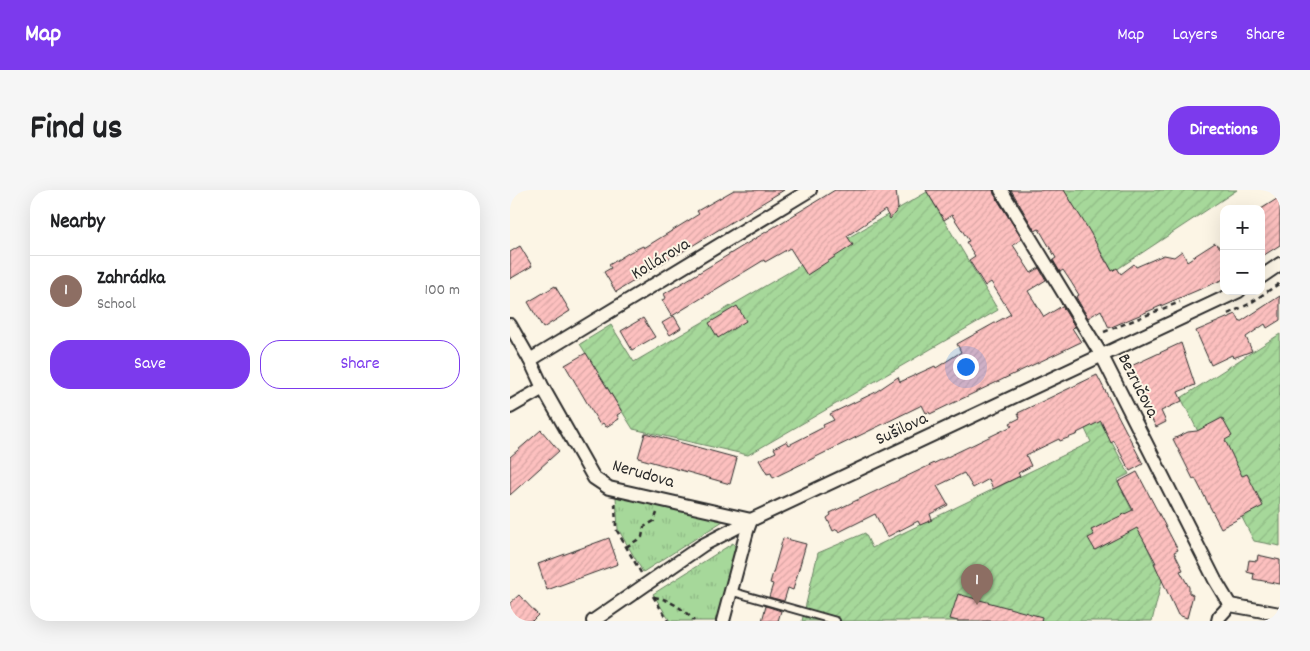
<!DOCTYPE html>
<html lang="en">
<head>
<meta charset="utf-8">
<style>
	:root { --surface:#fff; --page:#f6f6f6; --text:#202124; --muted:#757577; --line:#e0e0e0; --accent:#7c3aed }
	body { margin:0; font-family:Dekko,sans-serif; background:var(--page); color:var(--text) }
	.controls { position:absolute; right:15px; top:15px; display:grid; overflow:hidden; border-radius:10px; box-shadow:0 5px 20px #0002 }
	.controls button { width:45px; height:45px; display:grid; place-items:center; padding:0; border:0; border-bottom:1px solid var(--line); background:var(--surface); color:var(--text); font:25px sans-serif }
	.you { position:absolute; left:455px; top:176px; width:18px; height:18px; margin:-12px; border:4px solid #fff; border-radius:50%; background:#1a73e8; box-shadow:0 0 0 8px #1a73e833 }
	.badge { display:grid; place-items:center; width:32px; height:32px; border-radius:50%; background:var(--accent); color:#fff; font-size:16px; font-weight:700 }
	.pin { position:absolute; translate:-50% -41px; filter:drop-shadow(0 1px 2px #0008) }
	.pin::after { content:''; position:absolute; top:26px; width:18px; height:15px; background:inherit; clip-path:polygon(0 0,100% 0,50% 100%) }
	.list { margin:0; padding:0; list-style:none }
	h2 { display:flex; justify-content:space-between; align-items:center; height:65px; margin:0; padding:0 20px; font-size:21px }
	h2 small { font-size:16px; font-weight:400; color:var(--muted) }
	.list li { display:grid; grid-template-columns:32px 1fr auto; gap:15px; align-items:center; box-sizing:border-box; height:70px; padding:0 20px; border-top:1px solid var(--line) }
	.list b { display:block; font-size:19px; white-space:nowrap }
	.list p { margin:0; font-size:16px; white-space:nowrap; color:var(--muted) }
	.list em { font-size:16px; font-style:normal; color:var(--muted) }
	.actions { display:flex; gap:10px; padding:15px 20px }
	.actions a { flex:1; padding:11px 0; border:1px solid var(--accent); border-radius:20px; text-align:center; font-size:18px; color:var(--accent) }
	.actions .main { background:var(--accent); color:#fff }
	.map { position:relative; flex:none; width:770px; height:431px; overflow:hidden; border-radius:20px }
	header { display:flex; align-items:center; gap:30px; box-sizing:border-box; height:70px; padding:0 25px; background:var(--accent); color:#fff }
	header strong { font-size:24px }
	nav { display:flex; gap:28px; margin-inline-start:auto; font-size:18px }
	.intro { display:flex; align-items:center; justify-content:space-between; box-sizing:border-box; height:120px; padding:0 30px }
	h1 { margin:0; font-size:35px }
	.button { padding:12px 22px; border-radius:20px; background:var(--accent); color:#fff; font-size:18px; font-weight:700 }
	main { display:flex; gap:30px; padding:0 30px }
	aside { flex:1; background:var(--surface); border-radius:20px; box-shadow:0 5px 20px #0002 }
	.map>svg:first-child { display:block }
	.grass { fill:url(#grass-tufts); stroke:#688262 }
	.garden { fill:url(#garden-furrows); stroke:#688262 }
	.building { fill:url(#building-hatch); stroke:#2b2b2b }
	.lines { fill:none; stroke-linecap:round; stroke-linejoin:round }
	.service-casing { stroke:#2b2b2b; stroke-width:10 }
	.minor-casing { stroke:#2b2b2b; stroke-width:16 }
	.path { stroke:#2b2b2b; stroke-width:2.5; stroke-dasharray:5 4; stroke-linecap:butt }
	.service { stroke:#fcf5e5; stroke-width:6 }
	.minor { stroke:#fcf5e5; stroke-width:12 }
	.labels { text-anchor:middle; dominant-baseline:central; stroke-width:4; stroke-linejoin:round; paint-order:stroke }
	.street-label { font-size:18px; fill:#2b2b2b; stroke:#fcf5e5 }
</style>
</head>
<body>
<header>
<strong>Map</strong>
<nav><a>Map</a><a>Layers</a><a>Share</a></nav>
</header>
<div class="intro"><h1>Find us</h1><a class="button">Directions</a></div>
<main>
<aside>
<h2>Nearby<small></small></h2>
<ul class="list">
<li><span class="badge" style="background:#8d6e63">1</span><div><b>Zahrádka</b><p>School</p></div><em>100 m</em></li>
</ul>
<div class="actions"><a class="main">Save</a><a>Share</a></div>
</aside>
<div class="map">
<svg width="770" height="431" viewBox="0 0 770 431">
	<defs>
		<pattern id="grass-tufts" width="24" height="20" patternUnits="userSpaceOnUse" patternTransform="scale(1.25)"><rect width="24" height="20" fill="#a6d89a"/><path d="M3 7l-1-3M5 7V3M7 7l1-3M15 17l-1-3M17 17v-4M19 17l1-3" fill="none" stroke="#8fba85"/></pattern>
		<pattern id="garden-furrows" width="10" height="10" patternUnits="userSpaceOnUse" patternTransform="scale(1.25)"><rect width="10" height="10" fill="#a6d89a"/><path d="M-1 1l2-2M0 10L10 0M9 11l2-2" fill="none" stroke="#8fba85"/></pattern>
		<pattern id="building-hatch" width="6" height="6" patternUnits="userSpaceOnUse" patternTransform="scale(1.25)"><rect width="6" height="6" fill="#fdc0bf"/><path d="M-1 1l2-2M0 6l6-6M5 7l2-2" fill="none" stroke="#d9a5a4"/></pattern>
	</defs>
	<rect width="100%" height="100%" fill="#fcf5e5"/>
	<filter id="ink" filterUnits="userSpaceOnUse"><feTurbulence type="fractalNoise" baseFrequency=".02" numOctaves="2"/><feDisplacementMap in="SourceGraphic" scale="10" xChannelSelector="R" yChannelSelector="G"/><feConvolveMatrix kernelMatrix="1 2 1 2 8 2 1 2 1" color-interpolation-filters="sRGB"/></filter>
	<g filter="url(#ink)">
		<!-- grass -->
		<g class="grass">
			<path d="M106 307 211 328 213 331 133 382 108 339Z"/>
			<path d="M223 353 226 358 206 431H160L143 404Z"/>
		</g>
		<!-- garden -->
		<g class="garden">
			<path d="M554 0H727L603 82Z"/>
			<path d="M417 2 488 120 238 265 123 239 70 154 101 135 124 172Z"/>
			<path d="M770 144V356L744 351 671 208Z"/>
			<path d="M590 231 619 284 607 290 630 336 636 354 652 390 642 431H292L308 363 355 343 362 358 581 252 575 239Z"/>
		</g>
		<!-- building -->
		<g class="building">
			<path d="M224 0H274L167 65 166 63 150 75 106 102 94 82 101 78 99 75 120 62 133 56 134 58 189 24 187 21Z"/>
			<path d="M325 0H386L388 19 380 29 375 20 337 46 343 55 297 85 280 58 255 72 254 70 162 126 152 110 156 108 154 104Z"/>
			<path d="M416 0H483L484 4 512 49 503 55 521 83 529 78 536 90 518 101 534 127 552 116 565 137 562 138 571 152 420 224 419 222 416 223 412 215 263 288 261 283 257 284 249 270 266 262 264 258 277 251 279 255 314 237 313 235 324 230 320 224 364 203 388 187 390 192 425 176 426 178 451 162 447 154 501 124 481 92 475 96 459 70 465 66 456 52 459 51 442 25 434 30Z"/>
			<path d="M501 0H554L580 42 596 72H597L602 81 607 78 611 84 624 74 626 77 654 65 664 67 672 61 677 71 705 53 714 61V89L599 138 591 120 578 128 566 107 569 105 561 92 553 80 550 82 543 70 546 68 536 51 529 39 525 41Z"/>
			<path d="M770 7V55L751 67V19Z"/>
			<path d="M10 56 22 76 0 89V62Z"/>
			<path d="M45 96 60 121 33 138 18 112Z"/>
			<path d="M770 106V130L757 138 755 134 736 147 742 161 723 168 722 165 701 175 686 141 726 124 730 132Z"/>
			<path d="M227 116 236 131 208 148 199 133Z"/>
			<path d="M164 126 171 138 160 145 152 133Z"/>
			<path d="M133 128 145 147 122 160 111 141Z"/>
			<path d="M671 153 685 195 668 202 672 211 651 221 656 232 646 237 626 199 628 198 619 177Z"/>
			<path d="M76 163 112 222 107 225 109 229 96 237 93 233 90 235 55 175Z"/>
			<path d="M587 185 633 274 620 281 604 251 601 253 591 231 567 243 568 244 550 251 549 249 516 265 521 276 508 283 510 286 483 299 479 289 463 298 454 283 427 296 438 315 420 324 422 330 410 335 408 331 377 347 365 324 329 342 327 339 323 341 317 328 321 325 320 323 502 236 500 233 510 228 508 223Z"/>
			<path d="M712 228 722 246 715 250 732 286 737 284 753 316 711 338 685 288 683 289 663 249 678 242 687 241Z"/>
			<path d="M31 240 49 261 0 305V267Z"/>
			<path d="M135 243 227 268 220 294 128 268Z"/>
			<path d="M627 282 668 360 664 362 673 380 670 381 679 397V403L683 405 677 428 668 425 644 373H646L627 338 585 360 578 348 584 345 581 340 623 320 608 292Z"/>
			<path d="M99 348 108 374 37 400 28 374Z"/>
			<path d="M273 348 296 354 283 400 278 398 274 411 259 407 263 394 260 393Z"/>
			<path d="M748 365 770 370V394L743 389 744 384 737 382 739 370 747 371Z"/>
			<path d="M448 404 532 427 531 431H448L440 429Z"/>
			<path d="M9 405 28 425 22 431H0V413Z"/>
			<path d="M256 416 271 421 268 431H252Z"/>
		</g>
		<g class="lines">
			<!-- service casing -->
			<g class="service-casing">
				<path id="service" d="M220 401 326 431"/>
			</g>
			<!-- minor casing -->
			<g class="minor-casing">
				<g id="minor">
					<path d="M491 0 592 166 705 390 720 415"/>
					<path d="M751 87 770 74"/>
					<path d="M0 135 20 170 33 198 84 288 99 298 241 330 237 341 213 431"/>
					<path d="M20 170 300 0"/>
					<path d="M0 217 33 198"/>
					<path d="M720 415 770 424"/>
					<path d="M83 431 193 355 241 330 729 101"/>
					<path d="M708 431 709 427 720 415"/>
				</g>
			</g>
			<!-- path -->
			<g class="path">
				<path d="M718 124 739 114 770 93"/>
				<path d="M594 142 670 112"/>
				<path d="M105 313 106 339 131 383"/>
				<path d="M116 357 132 347 134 337 144 331 147 323"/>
				<path d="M143 406 158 431"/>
				<path d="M144 407C159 409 174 419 184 431"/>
			</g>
			<!-- service -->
			<use href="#service" class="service"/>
			<!-- minor -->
			<use href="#minor" class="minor"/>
		</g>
	</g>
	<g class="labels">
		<!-- street labels -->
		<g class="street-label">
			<text transform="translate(151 70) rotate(-31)">Kollárova</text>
			<text transform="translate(627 196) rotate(63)">Bezručova</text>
			<text transform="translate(392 240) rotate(-25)">Sušilova</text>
			<text transform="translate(133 285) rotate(16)">Nerudova</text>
		</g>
	</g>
</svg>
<div class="controls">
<button>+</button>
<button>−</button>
</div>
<div class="you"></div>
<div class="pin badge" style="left:467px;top:415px;background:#8d6e63">1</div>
</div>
</main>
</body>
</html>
